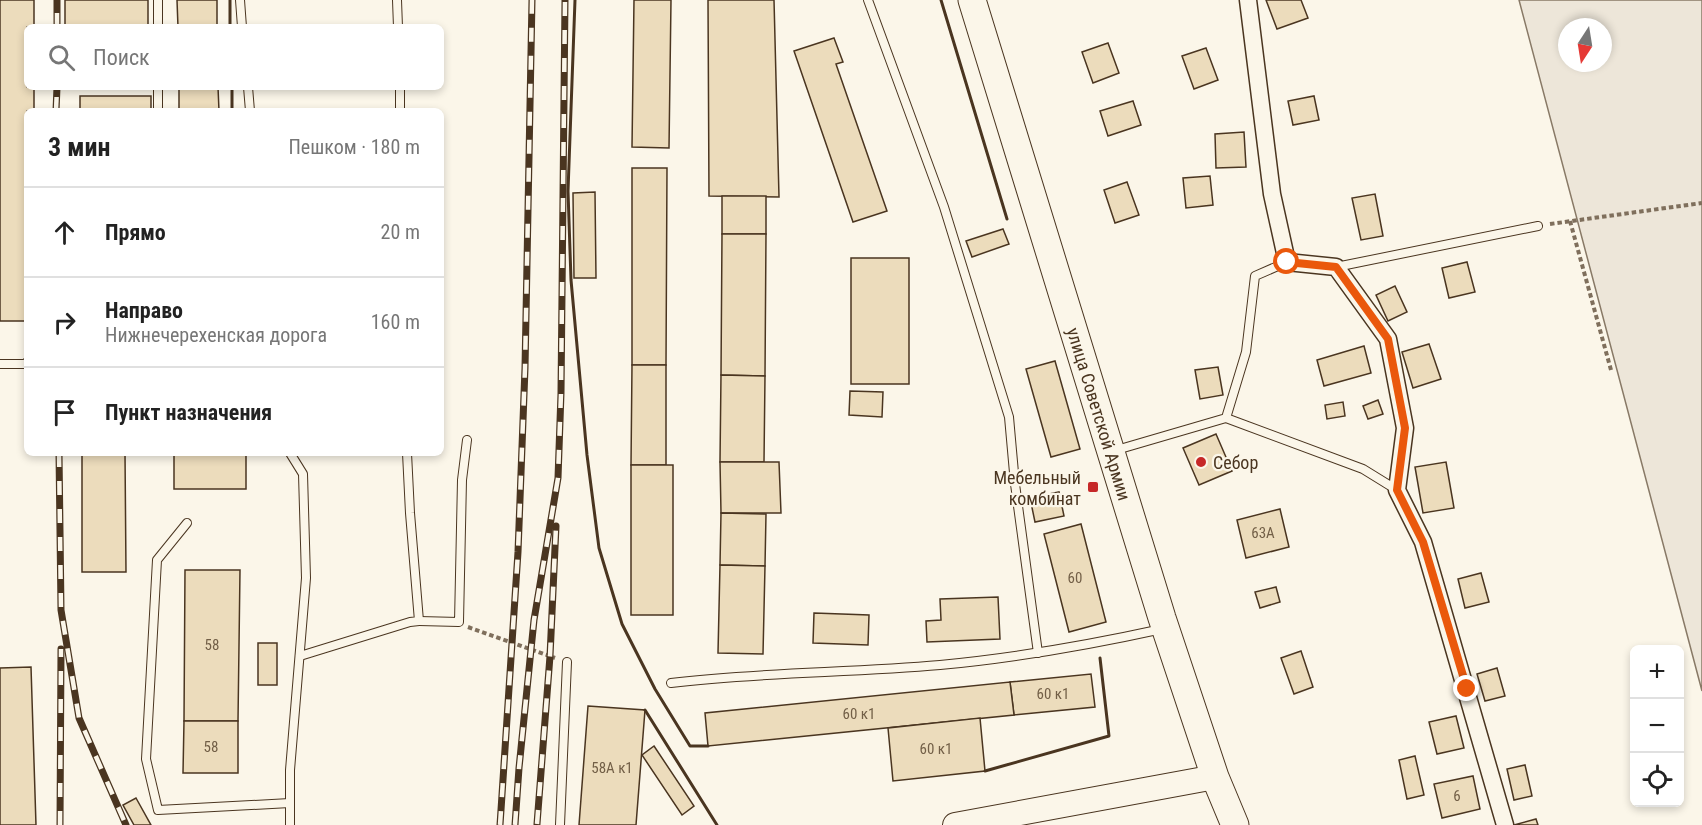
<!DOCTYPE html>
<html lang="ru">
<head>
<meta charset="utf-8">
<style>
	:root { --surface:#fff; --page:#f6f6f6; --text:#222; --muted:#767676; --line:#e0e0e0 }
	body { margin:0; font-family:"Roboto Condensed",sans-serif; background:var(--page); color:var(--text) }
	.controls { position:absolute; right:18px; bottom:18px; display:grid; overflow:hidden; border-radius:9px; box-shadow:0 3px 9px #0003 }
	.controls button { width:54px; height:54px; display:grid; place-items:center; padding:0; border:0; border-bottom:2px solid var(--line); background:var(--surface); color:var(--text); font:30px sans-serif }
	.compass { position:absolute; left:1558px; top:18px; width:54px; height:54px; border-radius:50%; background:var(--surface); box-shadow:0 3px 9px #0003; rotate:192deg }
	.stop { position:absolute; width:18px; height:18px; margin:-14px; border:4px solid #ea580c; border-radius:50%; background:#fff }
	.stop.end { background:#ea580c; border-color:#fff; box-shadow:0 2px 6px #0008 }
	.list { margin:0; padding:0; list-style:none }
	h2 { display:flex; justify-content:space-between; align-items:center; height:78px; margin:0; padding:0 24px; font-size:26px }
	h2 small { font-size:20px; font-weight:400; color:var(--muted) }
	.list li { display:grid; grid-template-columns:39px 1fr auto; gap:18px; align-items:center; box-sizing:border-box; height:90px; padding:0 24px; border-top:2px solid var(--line) }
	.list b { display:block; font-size:22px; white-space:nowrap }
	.list p { margin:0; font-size:20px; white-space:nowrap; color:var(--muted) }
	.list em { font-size:20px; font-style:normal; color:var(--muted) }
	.icon { flex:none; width:33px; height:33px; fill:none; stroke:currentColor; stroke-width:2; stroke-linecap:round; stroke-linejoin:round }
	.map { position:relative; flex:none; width:1702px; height:825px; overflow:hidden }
	.search { position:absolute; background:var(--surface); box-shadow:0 3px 9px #0003; left:24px; top:24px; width:420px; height:66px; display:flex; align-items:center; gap:15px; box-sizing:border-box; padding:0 21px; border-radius:9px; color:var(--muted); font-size:22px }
	.panel { position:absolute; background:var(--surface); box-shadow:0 3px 9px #0003; left:24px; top:108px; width:420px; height:348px; border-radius:9px }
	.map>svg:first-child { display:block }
	.green { fill:#ede6d9; stroke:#887966; stroke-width:1.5; fill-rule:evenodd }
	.building { fill:#ecdcbc; stroke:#4a3520; stroke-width:1.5 }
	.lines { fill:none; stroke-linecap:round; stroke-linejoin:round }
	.lane-casing { stroke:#4a3520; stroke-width:10 }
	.street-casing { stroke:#4a3520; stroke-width:19 }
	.secondary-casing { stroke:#4a3520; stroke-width:26 }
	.primary-casing { stroke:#4a3520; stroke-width:29 }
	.path { stroke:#7f6f5c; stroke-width:4; stroke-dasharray:4.5 3; stroke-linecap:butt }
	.lane { stroke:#fbf6e9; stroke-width:8 }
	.street { stroke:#fbf6e9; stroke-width:16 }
	.secondary { stroke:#fbf6e9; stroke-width:24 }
	.primary { stroke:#fbf6e9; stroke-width:27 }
	.rail-casing { stroke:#4a3520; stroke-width:7 }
	.rail { stroke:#fbf6e9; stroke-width:4.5; stroke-dasharray:14; stroke-linecap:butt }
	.wall { stroke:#4a3520; stroke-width:3 }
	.route { stroke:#ea580c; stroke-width:8 }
	.poi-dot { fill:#c62828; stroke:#fbf6e9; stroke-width:2 }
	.labels { text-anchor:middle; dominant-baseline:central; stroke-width:4.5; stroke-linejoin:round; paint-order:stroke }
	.number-label { font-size:15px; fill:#725f47 }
	.street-label { font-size:18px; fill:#4a3520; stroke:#fbf6e9 }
	.poi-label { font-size:18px; fill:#4a3520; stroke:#fbf6e9; text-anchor:start }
</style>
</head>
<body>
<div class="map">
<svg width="1702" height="825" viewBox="0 0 1702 825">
	<rect width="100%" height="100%" fill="#fbf6e9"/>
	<!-- green -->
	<path class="green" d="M1519 0H1702V691ZM1567 27H1603V63H1567Z"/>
	<!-- building -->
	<g class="building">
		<path d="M0 0H34V27H27V87H34V111H27V321H0Z"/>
		<rect x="65" y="0" width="83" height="27"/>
		<path d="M177 0H217V27H178Z"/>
		<path d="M634 0H671L669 148 632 147Z"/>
		<path d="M708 0H774L779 197 709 196Z"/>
		<path d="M1266 0H1301L1308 18 1277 29Z"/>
		<path d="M834 38 843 62 836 64 887 211 853 222 794 51Z"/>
		<path d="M1108 43 1119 73 1093 83 1082 52Z"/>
		<path d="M1206 48 1218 80 1194 89 1182 56Z"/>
		<path d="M179 87H218L219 111H179Z"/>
		<rect x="80" y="96" width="71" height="15"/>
		<path d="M1314 96 1319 120 1293 125 1288 101Z"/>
		<path d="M1133 101 1141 125 1108 136 1100 111Z"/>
		<path d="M1244 132 1246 167 1216 168 1215 134Z"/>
		<path d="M632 168H667L666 365H632Z"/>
		<path d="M1210 176 1213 205 1186 208 1183 178Z"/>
		<path d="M1127 182 1139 215 1115 223 1104 190Z"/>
		<path d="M595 192 596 278H574L573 193Z"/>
		<path d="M1375 194 1383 236 1361 240 1352 198Z"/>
		<rect x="722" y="196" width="44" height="38"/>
		<path d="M1003 229 1009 244 972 257 966 241Z"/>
		<path d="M722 234H766L765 376 721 375Z"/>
		<rect x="851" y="258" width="58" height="126"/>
		<path d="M1467 262 1475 292 1449 298 1442 268Z"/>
		<path d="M1395 286 1407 312 1388 321 1376 295Z"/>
		<path d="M1429 344 1441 379 1413 388 1402 352Z"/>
		<path d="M1364 346 1371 373 1324 386 1317 360Z"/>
		<path d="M1055 361 1080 449 1051 457 1026 369Z"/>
		<path d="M632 365H666V465H631Z"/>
		<path d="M1218 367 1223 395 1200 399 1195 370Z"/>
		<path d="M721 375 765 376 764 462H720Z"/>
		<path d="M850 391 883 392 882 417 849 415Z"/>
		<path d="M1378 400 1383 414 1368 419 1363 406Z"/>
		<path d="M1343 402 1345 416 1327 419 1325 405Z"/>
		<path d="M1216 434 1232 471 1199 485 1183 448Z"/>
		<path d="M82 453H125L126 572H82Z"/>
		<rect x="174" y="453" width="72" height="36"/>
		<path d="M720 462H779L781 513H721Z"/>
		<path d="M1446 462 1454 508 1423 513 1415 467Z"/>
		<rect x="631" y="465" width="42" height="150"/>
		<path d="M1059 492 1064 516 1035 522 1030 498Z"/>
		<path d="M1280 509 1289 547 1246 558 1237 520Z"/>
		<path d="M721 513 766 514 765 566 720 565Z"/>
		<path d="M1081 524 1106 622 1069 632 1044 534Z"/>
		<path d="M720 565 765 566 763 654 718 653Z"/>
		<path d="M185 570H240L238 721H184Z"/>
		<path d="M1481 573 1489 602 1465 608 1458 579Z"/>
		<path d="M1276 587 1280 602 1260 608 1255 592Z"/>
		<path d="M998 597 1000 639 927 642 926 621 941 620 940 599Z"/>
		<path d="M814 613 869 615 868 645 813 643Z"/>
		<rect x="258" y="643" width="19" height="42"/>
		<path d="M1301 651 1313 687 1294 694 1281 658Z"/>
		<path d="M31 667 36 825H0V668Z"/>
		<path d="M1497 668 1505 696 1485 701 1477 674Z"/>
		<path d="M1091 674 1095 707 1014 715 1010 682Z"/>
		<path d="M1010 682 1014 715 708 746 705 713Z"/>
		<path d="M588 706 645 710 636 825H579Z"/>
		<path d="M1456 716 1464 748 1437 754 1429 722Z"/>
		<path d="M980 718 985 771 893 781 888 728Z"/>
		<path d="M184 721H238V773H183Z"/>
		<path d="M654 746 694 806 682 815 642 755Z"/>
		<path d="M1415 756 1424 795 1407 799 1399 760Z"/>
		<path d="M1525 765 1532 796 1514 800 1507 769Z"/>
		<path d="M1473 776 1480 809 1442 818 1434 784Z"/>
		<path d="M136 798 151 825H134L123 805Z"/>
		<path d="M1536 819 1538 825H1514Z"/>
	</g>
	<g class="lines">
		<!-- lane casing -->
		<g class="lane-casing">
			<g id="lane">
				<path d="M158 0V27"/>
				<path d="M240 0 242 27"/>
				<path d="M397 0 398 27"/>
				<path d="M868 0 944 207 1009 417 1015 484 1038 653"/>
				<path d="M158 87V111"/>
				<path d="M248 87 250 111"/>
				<path d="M400 87V111"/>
				<path d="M1336 267 1538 226"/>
				<path d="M0 364H25L27 362"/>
				<path d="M1226 418 1363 469 1397 490"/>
				<path d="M1113 451 1226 418 1246 352 1255 276 1287 262"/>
				<path d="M290 453 303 474 306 578 290 770V825"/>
				<path d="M187 523 157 560 146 759 158 810 290 803"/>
				<path d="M419 621 459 622 462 480 467 440"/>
				<path d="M300 656 410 622 419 621 410 513 407 453"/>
				<path d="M671 683C760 672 851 673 940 665 1015 658 1089 645 1162 629"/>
				<path d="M560 825 567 662"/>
			</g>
		</g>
		<!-- street casing -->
		<g class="street-casing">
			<path id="street" d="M1248 0 1272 194 1287 262 1336 267 1388 339 1405 428 1397 490 1423 542 1505 825"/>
		</g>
		<!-- secondary casing -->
		<g class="secondary-casing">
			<path id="secondary" d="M955 825 1215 777"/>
		</g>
		<!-- primary casing -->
		<g class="primary-casing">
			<path id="primary" d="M972 0 1162 618 1215 777 1235 825"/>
		</g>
		<!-- path -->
		<g class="path">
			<path d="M1570 221 1611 370"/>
			<path d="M1550 224 1702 203"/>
			<path d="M468 627 555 658"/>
		</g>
		<!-- lane -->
		<use href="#lane" class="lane"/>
		<!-- street -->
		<use href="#street" class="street"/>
		<!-- secondary -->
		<use href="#secondary" class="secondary"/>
		<!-- primary -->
		<use href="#primary" class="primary"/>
		<!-- rail casing -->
		<g class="rail-casing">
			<g id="rail">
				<path d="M57 27V0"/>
				<path d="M56 111 57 87"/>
				<path d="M59 453 61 610 79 718 126 825"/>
				<path d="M537 824 550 656 556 526"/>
				<path d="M60 825 61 649"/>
				<path d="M500 825 518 552 525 368 532 0"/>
				<path d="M515 825 519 768 534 620 558 478 561 393 565 0"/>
			</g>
		</g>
		<!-- rail -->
		<use href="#rail" class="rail"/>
		<!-- wall -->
		<g class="wall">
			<path d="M230 0V27"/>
			<path d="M575 0 568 191 571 280 587 455 599 548 622 624 655 689 690 746H708"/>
			<path d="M941 0 1007 219"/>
			<path d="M232 87V111"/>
			<path d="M645 710 717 825"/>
			<path d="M985 771 1109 736 1100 658"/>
		</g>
	</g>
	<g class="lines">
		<!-- route -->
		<path class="route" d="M1287 262 1336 267 1388 339 1405 428 1397 490 1423 542 1467 689"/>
	</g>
	<!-- markers -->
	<g class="poi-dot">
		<circle cx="1201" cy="462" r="6"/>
		<rect x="1087" y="481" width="12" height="12" rx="3"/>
	</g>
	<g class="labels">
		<!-- number labels -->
		<g class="number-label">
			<text x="1263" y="533">63А</text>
			<text x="1075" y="578">60</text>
			<text x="212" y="645">58</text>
			<text x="1053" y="694">60 к1</text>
			<text x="859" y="714">60 к1</text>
			<text x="211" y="747">58</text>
			<text x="936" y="749">60 к1</text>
			<text x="612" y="768">58А к1</text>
			<text x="1457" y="796">6</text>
		</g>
		<!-- street labels -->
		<g class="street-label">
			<text transform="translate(1099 414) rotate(73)">улица Советской Армии</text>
		</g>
		<!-- poi labels -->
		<g class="poi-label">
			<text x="1213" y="462">Себор</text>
			<text x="1081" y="477" text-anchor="end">Мебельный<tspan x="1081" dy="21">комбинат</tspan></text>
		</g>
	</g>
</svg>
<div class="controls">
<button>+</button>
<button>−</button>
<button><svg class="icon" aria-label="locate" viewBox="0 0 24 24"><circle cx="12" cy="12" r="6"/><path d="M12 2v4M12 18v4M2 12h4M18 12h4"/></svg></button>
</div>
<svg class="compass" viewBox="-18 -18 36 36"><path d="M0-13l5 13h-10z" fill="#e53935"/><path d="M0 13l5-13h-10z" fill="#767676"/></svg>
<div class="stop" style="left:1287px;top:262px"></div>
<div class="stop end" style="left:1467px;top:689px"></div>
<div class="search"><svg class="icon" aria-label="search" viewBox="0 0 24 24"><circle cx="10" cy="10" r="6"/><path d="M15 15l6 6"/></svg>Поиск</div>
<section class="panel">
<h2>3 мин<small>Пешком · 180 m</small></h2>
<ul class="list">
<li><svg class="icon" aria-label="ahead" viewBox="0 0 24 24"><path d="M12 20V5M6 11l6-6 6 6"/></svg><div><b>Прямо</b></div><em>20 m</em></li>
<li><svg class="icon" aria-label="right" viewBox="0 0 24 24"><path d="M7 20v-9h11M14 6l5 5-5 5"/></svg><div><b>Направо</b><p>Нижнечерехенская дорога</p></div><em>160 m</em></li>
<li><svg class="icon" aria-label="arrive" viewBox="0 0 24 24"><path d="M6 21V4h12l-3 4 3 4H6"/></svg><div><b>Пункт назначения</b></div></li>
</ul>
</section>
</div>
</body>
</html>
